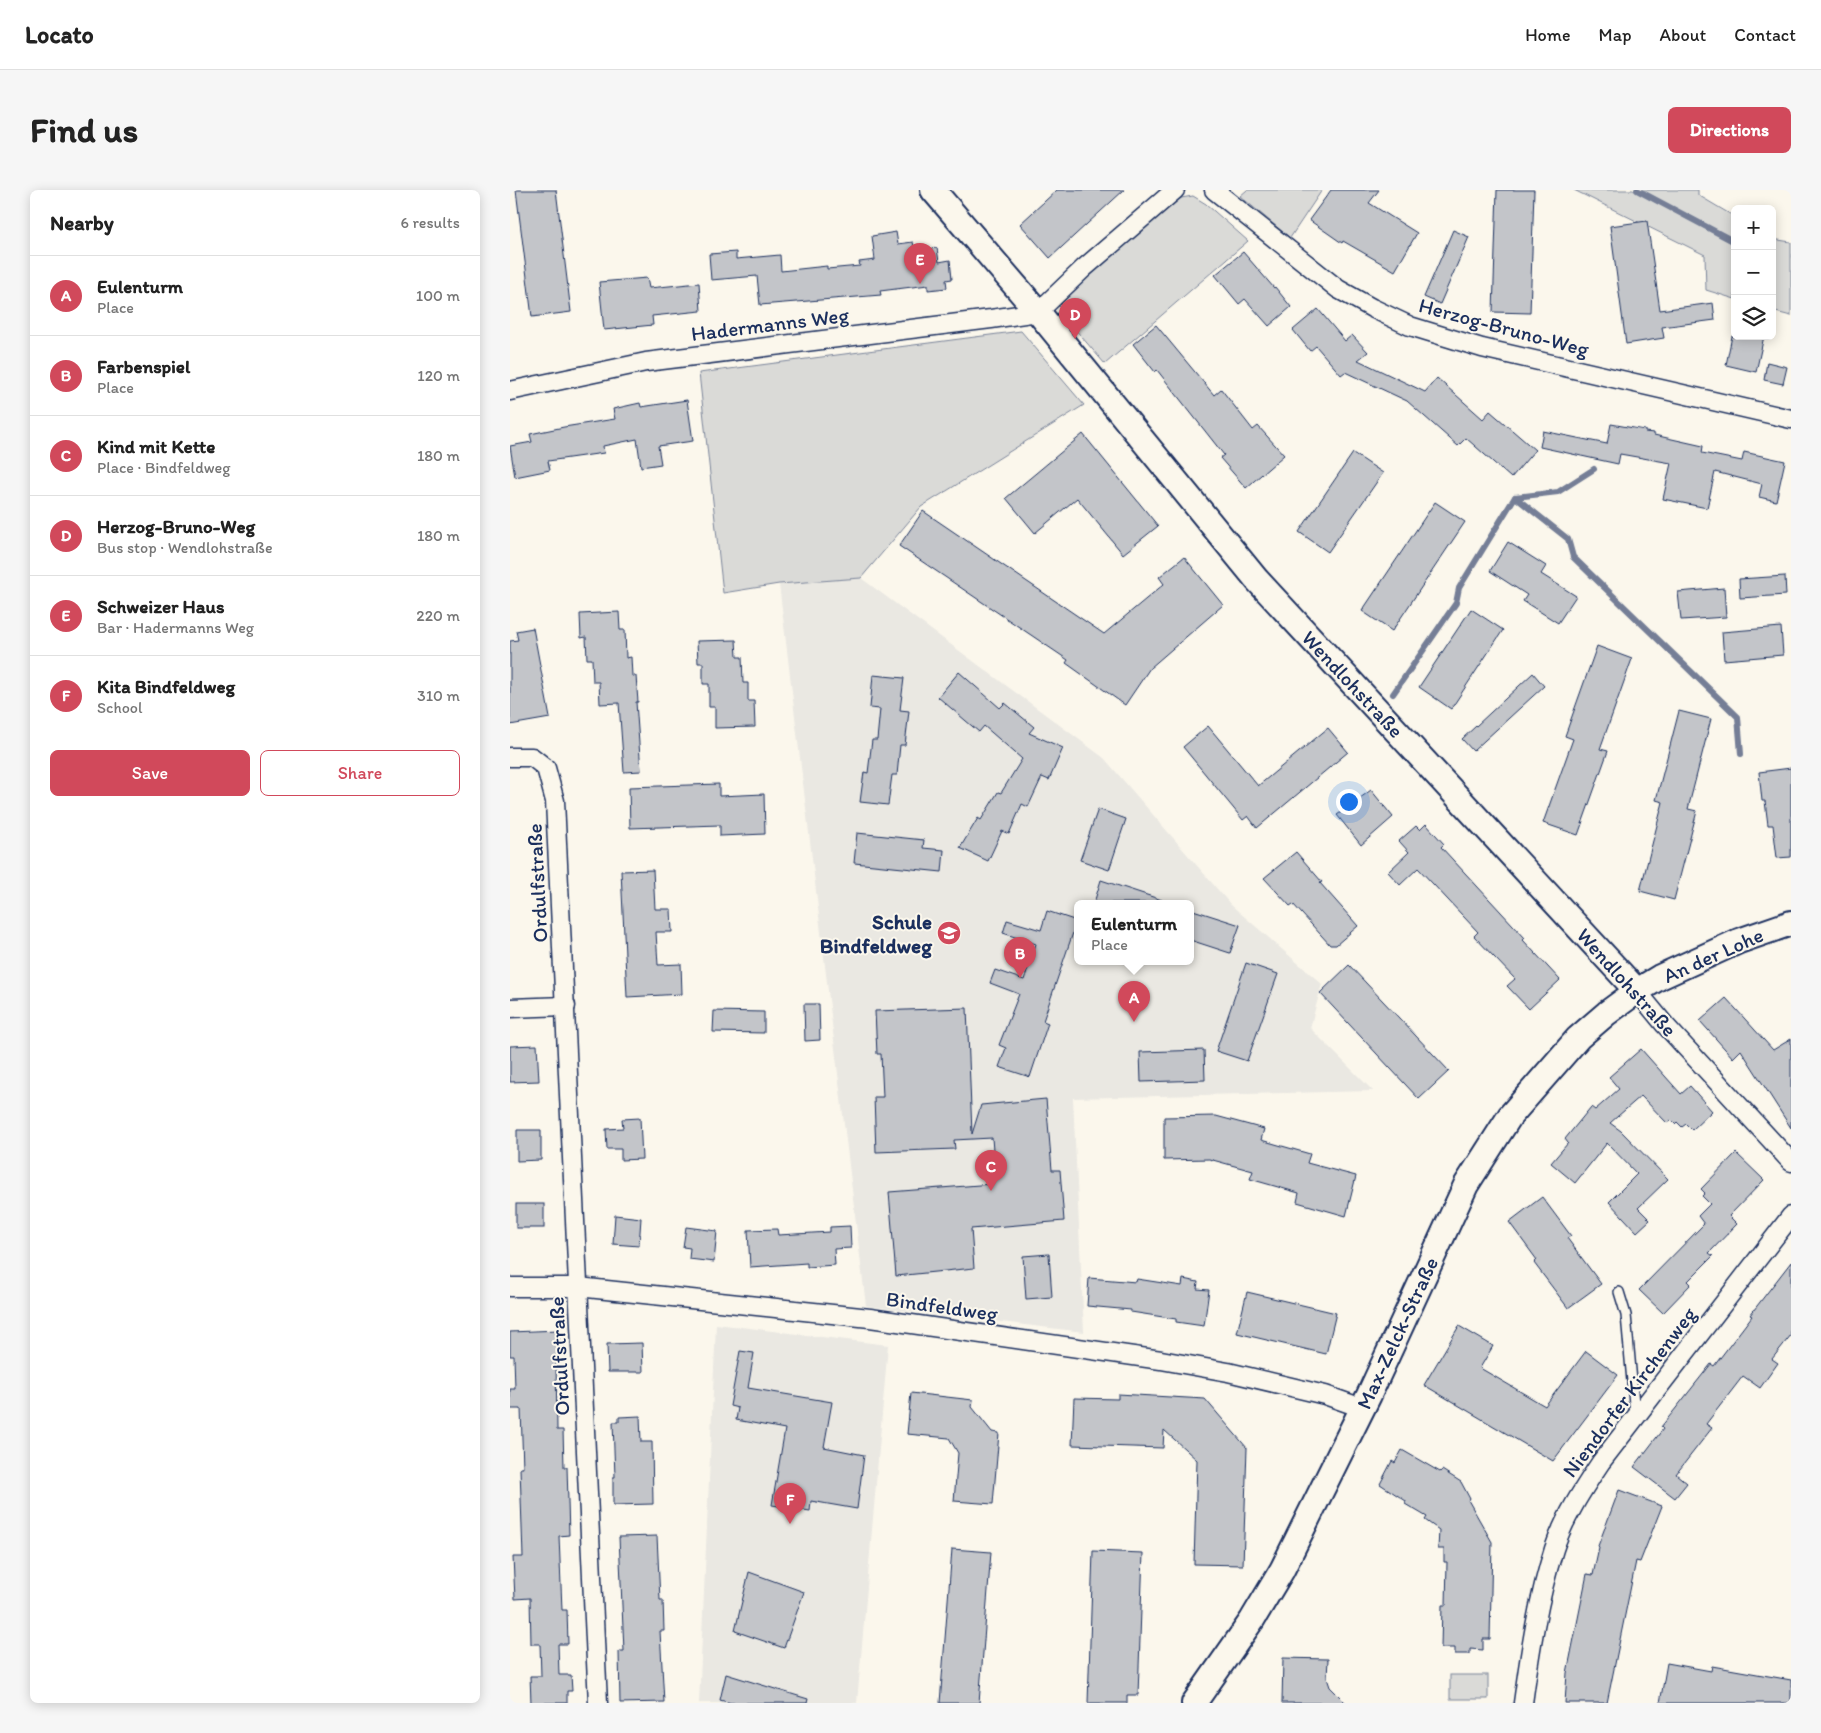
<!DOCTYPE html>
<html lang="en">
<head>
<meta charset="utf-8">
<style>
	:root { --surface:#fff; --page:#f6f6f6; --text:#222; --muted:#767676; --line:#e0e0e0; --accent:#d1495b }
	body { margin:0; font-family:Itim,sans-serif; background:var(--page); color:var(--text) }
	.controls { position:absolute; right:15px; top:15px; display:grid; overflow:hidden; border-radius:8px; box-shadow:0 2px 12px #0003 }
	.controls button { width:45px; height:45px; display:grid; place-items:center; padding:0; border:0; border-bottom:1px solid var(--line); background:var(--surface); color:var(--text); font:25px sans-serif }
	.you { position:absolute; left:838px; top:611px; width:18px; height:18px; margin:-12px; border:4px solid #fff; border-radius:50%; background:#1a73e8; box-shadow:0 0 0 8px #1a73e833 }
	.badge { display:grid; place-items:center; width:32px; height:32px; border-radius:50%; background:var(--accent); color:#fff; font-size:16px; font-weight:700 }
	.pin { position:absolute; translate:-50% -41px; filter:drop-shadow(0 1px 2px #0008) }
	.pin::after { content:''; position:absolute; top:26px; width:18px; height:15px; background:inherit; clip-path:polygon(0 0,100% 0,50% 100%) }
	.popup { position:absolute; left:564px; top:710px; width:120px; height:65px; box-sizing:border-box; display:grid; place-content:center; border-radius:8px; background:var(--surface); filter:drop-shadow(0 1px 4px #0005); font-size:16px; white-space:nowrap; color:var(--muted) }
	.popup b { font-size:19px; color:var(--text) }
	.popup::after { content:''; position:absolute; left:50%; top:100%; margin-left:-10px; border:10px solid transparent; border-top-color:var(--surface) }
	.list { margin:0; padding:0; list-style:none }
	h2 { display:flex; justify-content:space-between; align-items:center; height:65px; margin:0; padding:0 20px; font-size:21px }
	h2 small { font-size:16px; font-weight:400; color:var(--muted) }
	.list li { display:grid; grid-template-columns:32px 1fr auto; gap:15px; align-items:center; box-sizing:border-box; height:80px; padding:0 20px; border-top:1px solid var(--line) }
	.list b { display:block; font-size:19px; white-space:nowrap }
	.list p { margin:0; font-size:16px; white-space:nowrap; color:var(--muted) }
	.list em { font-size:16px; font-style:normal; color:var(--muted) }
	.actions { display:flex; gap:10px; padding:15px 20px }
	.actions a { flex:1; padding:11px 0; border:1px solid var(--accent); border-radius:8px; text-align:center; font-size:18px; color:var(--accent) }
	.actions .main { background:var(--accent); color:#fff }
	.icon { flex:none; width:28px; height:28px; fill:none; stroke:currentColor; stroke-width:2; stroke-linecap:round; stroke-linejoin:round }
	.map { position:relative; flex:none; width:1281px; height:1513px; overflow:hidden; border-radius:8px }
	header { display:flex; align-items:center; gap:30px; box-sizing:border-box; height:70px; padding:0 25px; background:var(--surface); border-bottom:1px solid var(--line) }
	header strong { font-size:24px }
	nav { display:flex; gap:28px; margin-inline-start:auto; font-size:18px }
	.intro { display:flex; align-items:center; justify-content:space-between; box-sizing:border-box; height:120px; padding:0 30px }
	h1 { margin:0; font-size:35px }
	.button { padding:12px 22px; border-radius:8px; background:var(--accent); color:#fff; font-size:18px; font-weight:700 }
	main { display:flex; gap:30px; padding:0 30px }
	aside { flex:1; background:var(--surface); border-radius:8px; box-shadow:0 2px 12px #0003 }
	.map>svg:first-child { display:block }
	.built { fill:#eae8e2; fill-rule:evenodd }
	.green { fill:#dadad7; stroke:#7a849a }
	.lines { fill:none; stroke-linecap:round; stroke-linejoin:round }
	.stream { stroke:#747e96; stroke-width:6 }
	.building { fill:#c3c5c9; stroke:#1b2f5e }
	.lane-casing { stroke:#1b2f5e; stroke-width:12 }
	.street-casing { stroke:#1b2f5e; stroke-width:21 }
	.secondary-casing { stroke:#1b2f5e; stroke-width:28 }
	.lane { stroke:#fbf7ec; stroke-width:9 }
	.street { stroke:#fbf7ec; stroke-width:18 }
	.secondary { stroke:#fbf7ec; stroke-width:24 }
	.labels { text-anchor:middle; dominant-baseline:central; stroke-width:4; stroke-linejoin:round; paint-order:stroke }
	.street-label { font-size:21px; fill:#1b2f5e; stroke:#fbf7ec }
	.poi-label { font-size:21px; font-weight:bold; fill:#1b2f5e; stroke:#fbf7ec; text-anchor:end }
</style>
</head>
<body>
<header>
<strong>Locato</strong>
<nav><a>Home</a><a>Map</a><a>About</a><a>Contact</a></nav>
</header>
<div class="intro"><h1>Find us</h1><a class="button">Directions</a></div>
<main>
<aside>
<h2>Nearby<small>6 results</small></h2>
<ul class="list">
<li><span class="badge">A</span><div><b>Eulenturm</b><p>Place</p></div><em>100 m</em></li>
<li><span class="badge">B</span><div><b>Farbenspiel</b><p>Place</p></div><em>120 m</em></li>
<li><span class="badge">C</span><div><b>Kind mit Kette</b><p>Place · Bindfeldweg</p></div><em>180 m</em></li>
<li><span class="badge">D</span><div><b>Herzog-Bruno-Weg</b><p>Bus stop · Wendlohstraße</p></div><em>180 m</em></li>
<li><span class="badge">E</span><div><b>Schweizer Haus</b><p>Bar · Hadermanns Weg</p></div><em>220 m</em></li>
<li><span class="badge">F</span><div><b>Kita Bindfeldweg</b><p>School</p></div><em>310 m</em></li>
</ul>
<div class="actions"><a class="main">Save</a><a>Share</a></div>
</aside>
<div class="map">
<svg width="1281" height="1513" viewBox="0 0 1281 1513">
	<rect width="100%" height="100%" fill="#fbf7ec"/>
	<filter id="ink" filterUnits="userSpaceOnUse"><feTurbulence type="fractalNoise" baseFrequency=".02" numOctaves="2"/><feDisplacementMap in="SourceGraphic" scale="10" xChannelSelector="R" yChannelSelector="G"/><feConvolveMatrix kernelMatrix="1 2 1 2 8 2 1 2 1" color-interpolation-filters="sRGB"/></filter>
	<g filter="url(#ink)">
		<!-- built -->
		<g class="built">
			<path d="M351 388 594 568 721 715 812 794 800 838 863 901 563 908 574 1142 356 1116 269 394ZM568 713H680V771H568Z"/>
			<path d="M206 1134 378 1155 347 1513H189Z"/>
		</g>
		<!-- green -->
		<g class="green">
			<path d="M737 0H812L780 48 730 6Z"/>
			<path d="M1064 0H1188V5L1225 27V109L1196 100 1195 65Z"/>
			<path d="M683 6 696 14 738 51 595 174 552 124V114L564 98 665 9Z"/>
			<path d="M1262 49 1281 52V126L1262 121Z"/>
			<path d="M511 141 574 215 411 317 351 388 269 394 213 403 189 183Z"/>
			<rect x="940" y="1485" width="38" height="24"/>
		</g>
		<g class="lines">
			<!-- stream -->
			<g class="stream">
				<path d="M1127 0 1225 52"/>
				<path d="M1005 307 1058 349 1063 367 1228 527 1231 564"/>
				<path d="M883 504 946 413 949 398 1005 307 1048 302 1084 279"/>
			</g>
		</g>
		<!-- building -->
		<g class="building">
			<path d="M6 0H46L61 122 22 127Z"/>
			<path d="M547 0H614L540 68 510 34Z"/>
			<path d="M821 0H869L859 13 907 43 885 81 833 51 832 53 799 30Z"/>
			<path d="M987 0H1024L1020 123 983 122Z"/>
			<path d="M1137 31 1150 120 1203 113 1205 130 1152 137 1154 148 1116 154 1100 36Z"/>
			<path d="M943 40 959 47 930 114 914 107Z"/>
			<path d="M386 42 388 54 403 52 405 61 427 58 429 72 440 70 442 89 436 90 437 98 418 100V95L370 101 371 105 250 115 247 86 201 90 199 64 226 62V69L270 65 271 81 317 76V79L350 76 349 72 365 70 362 46Z"/>
			<path d="M733 62 764 98 765 97 781 117 759 136 735 109 729 114 705 85Z"/>
			<path d="M137 88 139 98 189 93 191 121 142 126 143 135 94 140 89 92Z"/>
			<path d="M808 119 835 151 842 145 858 162 848 170 915 202 927 188 973 229 980 221 1025 260 1001 288 956 248 948 256 897 211 835 182 831 185 806 156 800 161 783 140Z"/>
			<path d="M646 135 704 205 711 199 743 240 748 236 774 265 736 298 710 268 714 265 647 180 645 182 623 154Z"/>
			<path d="M1222 146H1254L1246 182 1216 175Z"/>
			<path d="M1257 172 1277 177 1273 194 1254 190Z"/>
			<path d="M177 210 183 251 148 256 151 274 131 277 127 249 93 256 94 263 38 271 40 280 5 287 0 256 22 252 20 244 54 237 105 229 103 219 130 213 131 217Z"/>
			<path d="M1101 234 1135 240V242L1144 243V245L1193 256 1192 263 1232 271 1234 262 1275 271 1266 311 1249 307 1252 294 1205 282 1197 318 1153 309 1161 273 1110 264 1108 274 1030 257 1033 241 1097 254Z"/>
			<path d="M573 244 648 336 613 364 567 308 525 343 496 308Z"/>
			<path d="M843 263 873 283 818 362 789 342Z"/>
			<path d="M925 312 955 332 882 441 852 421Z"/>
			<path d="M413 321 594 444 654 394 649 387 674 367 713 415 640 478 615 515 556 473 558 470 389 356Z"/>
			<path d="M998 352 1036 376 1031 384 1066 406 1048 433 1013 411 1017 405 980 381Z"/>
			<path d="M1275 386 1276 405 1230 408 1229 389Z"/>
			<path d="M1214 398 1216 427 1171 430 1168 402Z"/>
			<path d="M961 419 993 440 941 519 909 497Z"/>
			<path d="M109 422 110 440H115L116 468 121 467 122 486H126L128 512H126L131 581 114 582 109 513 90 514 89 492H83L82 469H77L76 447 71 448 70 424Z"/>
			<path d="M1271 437 1273 465 1214 470 1212 442Z"/>
			<path d="M23 438 40 528 0 535V451L8 450 6 441Z"/>
			<path d="M226 450 227 467H232L233 493H238V511H244L245 537 205 538V517H199V494H193V473H188L187 451Z"/>
			<path d="M1087 456 1122 469 1090 559 1098 561 1068 645 1033 633 1063 549 1055 546Z"/>
			<path d="M449 482 490 518 495 513 524 537 519 543 553 558 539 590 532 587 518 617 512 614 499 644 492 641 478 671 450 658 468 628 471 630 488 602 491 603 512 569 474 536 469 542 428 507Z"/>
			<path d="M1023 483 1034 496 963 561 952 549Z"/>
			<path d="M363 485 394 488 390 520 399 521 395 555H390L387 585H382L378 615 350 612 354 582 358 583 362 550H367L370 519 360 518Z"/>
			<path d="M1169 521 1201 529 1178 619 1187 621 1164 710 1130 701 1153 612 1146 610Z"/>
			<path d="M698 536 748 596 818 538 838 562 747 638 738 626 733 630 673 557Z"/>
			<path d="M1281 578V667L1267 668 1263 635H1258L1255 611H1252L1249 582Z"/>
			<path d="M209 594V606L254 604 255 644 210 646V635L120 638 119 597Z"/>
			<path d="M861 600 883 627 851 655 827 625Z"/>
			<path d="M588 619 616 629 599 680 570 670Z"/>
			<path d="M916 634 934 654 931 657 1015 748 1013 750 1050 790 1019 819 997 796 1005 789 964 746 968 742 908 678 890 695 878 682 899 662 889 651 906 636 910 640Z"/>
			<path d="M347 643 414 650 413 658 434 660 432 682 344 673Z"/>
			<path d="M786 662 812 692 810 693 848 736 826 755H820L783 714 780 716 754 688Z"/>
			<path d="M143 680 145 719H161L162 742H146L148 775 171 774 172 804 117 807 111 681Z"/>
			<path d="M591 690 652 710 651 713H584Z"/>
			<path d="M680 719 730 735 720 763 680 750Z"/>
			<path d="M537 721 567 731 533 831 538 833 520 887 489 877 496 858 489 855 509 804 480 793 485 780 514 790 526 754 493 743 497 730 531 740Z"/>
			<path d="M736 773 768 784 737 871 706 861Z"/>
			<path d="M839 775 939 881 909 909 810 803Z"/>
			<path d="M1216 808 1263 860 1281 849V938L1231 860 1223 868 1190 831Z"/>
			<path d="M294 814H309L310 850 295 851Z"/>
			<path d="M457 818 462 944 471 915 536 909 542 980H550L554 1031 461 1039 464 1078 386 1086 379 1002 482 994 481 985H485L482 948 444 950 445 959 366 962 364 907H373L371 864H367L365 821Z"/>
			<path d="M204 821 254 822V843L203 842Z"/>
			<path d="M27 855 29 891 0 892V856Z"/>
			<path d="M1131 859 1171 904 1180 896 1202 921 1182 940 1176 934 1172 937 1167 932 1165 934 1161 930 1157 933 1131 906 1100 933 1111 941 1158 989 1128 1018 1140 1030 1127 1042 1099 1012 1127 984 1097 953 1065 993 1041 973 1058 953 1055 949 1081 917 1085 920 1109 899 1099 887Z"/>
			<path d="M694 860 695 890 631 892 630 862Z"/>
			<path d="M706 926 754 939 751 950 800 964 797 973 846 986 836 1026 787 1012 789 1003 740 989 743 981 699 969 654 970V927Z"/>
			<path d="M130 928 132 969 111 970V959H97L96 939 113 938 112 929Z"/>
			<path d="M7 940H31V970L7 971Z"/>
			<path d="M1226 963 1254 990 1219 1026 1227 1034 1199 1063 1203 1066 1178 1091 1181 1094 1153 1123 1129 1100 1194 1034 1188 1026 1200 1014 1192 1006 1195 1003 1191 999Z"/>
			<path d="M1032 1007 1061 1046 1057 1048 1091 1094 1058 1118 1024 1073 1027 1070 999 1032Z"/>
			<rect x="6" y="1014" width="28" height="24"/>
			<path d="M105 1025 131 1028 129 1056 103 1054Z"/>
			<path d="M340 1036 341 1058 324 1059 325 1075 297 1077V1073L240 1077 238 1040 267 1039 268 1045 320 1042V1037Z"/>
			<path d="M176 1037 207 1041 204 1072 179 1069 180 1058 173 1057Z"/>
			<path d="M539 1064 542 1107 516 1109 513 1066Z"/>
			<path d="M1281 1072V1145L1262 1169 1268 1173 1250 1198 1233 1186 1196 1234 1202 1238 1166 1284 1177 1293 1165 1308 1124 1277 1153 1239 1151 1237 1201 1174 1204 1176 1242 1126 1240 1125Z"/>
			<path d="M579 1088 626 1092 627 1089 672 1096 673 1089 688 1092 687 1099 699 1100 694 1136 666 1132V1129L621 1122V1120L577 1116Z"/>
			<path d="M737 1102 826 1123 816 1164 727 1143Z"/>
			<path d="M949 1136 983 1156 970 1178 1035 1216 1076 1161 1108 1185 1043 1271 914 1195Z"/>
			<path d="M49 1140V1168H46L47 1240H53L54 1277H57L59 1345 49 1346 52 1420H57L58 1454H48L49 1485H61L62 1501H57V1513H21L20 1486H31L30 1454H21L20 1408 5 1409 3 1367H13L10 1278H13L11 1219H0V1199H5L4 1166H0V1142Z"/>
			<path d="M132 1153 133 1182H98L97 1154Z"/>
			<path d="M230 1161 244 1163 238 1198 322 1212 314 1257 354 1265 347 1319 301 1311 300 1321 262 1315 275 1239 226 1230 228 1218 220 1216Z"/>
			<path d="M401 1203 463 1210 462 1217 482 1242 489 1243 483 1314 444 1311 448 1263 439 1248 397 1244Z"/>
			<path d="M608 1204 695 1209 737 1258 733 1375 684 1374 687 1270 654 1240 653 1258 562 1255 564 1208 608 1209Z"/>
			<path d="M130 1226 131 1252H142L143 1314 103 1315V1287H105L103 1232H109V1227Z"/>
			<path d="M892 1260 930 1282 932 1280 951 1292 960 1309 958 1310 982 1352 980 1449H973V1460L960 1459V1464H945V1458H931L932 1415H936L937 1372H934V1359H928L929 1340 915 1330 917 1327 895 1314 896 1311 870 1294 882 1271 885 1273Z"/>
			<path d="M1109 1300 1152 1316 1130 1372 1126 1371 1097 1513H1055L1057 1483 1077 1384 1083 1385 1089 1357 1088 1356Z"/>
			<path d="M147 1346 150 1410H153L154 1441H150L154 1512 110 1513 109 1461H114L109 1347Z"/>
			<path d="M442 1359 481 1362 469 1513H430Z"/>
			<path d="M583 1361 633 1363 628 1505H617V1513H578Z"/>
			<path d="M239 1382 294 1402 274 1458 225 1441Z"/>
			<path d="M773 1468 818 1469 817 1488 820 1497 836 1513H772Z"/>
			<path d="M1157 1473 1201 1481 1202 1476 1281 1490V1513H1150Z"/>
			<path d="M216 1484 298 1509 297 1513H221L210 1510Z"/>
		</g>
		<g class="lines">
			<!-- lane casing -->
			<g class="lane-casing">
				<path id="lane" d="M1109 1102 1116 1125 1125 1225"/>
			</g>
			<!-- street casing -->
			<g class="street-casing">
				<g id="street">
					<path d="M704 0 828 99 862 118 900 136 972 158 1281 229"/>
					<path d="M0 201 136 172 481 129 528 122 574 78 665 0"/>
					<path d="M0 567H22L36 578 45 611 88 1513"/>
					<path d="M1127 801 1155 835 1281 972"/>
					<path d="M0 818 56 816"/>
					<path d="M0 1097H68L360 1128 651 1170 718 1182 815 1205 852 1218"/>
					<path d="M1013 1513C1020 1462 1028 1409 1044 1359 1054 1328 1073 1299 1091 1272L1281 1026"/>
				</g>
			</g>
			<!-- secondary casing -->
			<g class="secondary-casing">
				<g id="secondary">
					<path d="M423 0 528 122 747 390 1127 801"/>
					<path d="M684 1513 742 1430 772 1380 859 1205 956 995 1000 926 1068 848 1097 823 1127 801 1150 787 1229 751 1281 733"/>
				</g>
			</g>
			<!-- lane -->
			<use href="#lane" class="lane"/>
			<!-- street -->
			<use href="#street" class="street"/>
			<!-- secondary -->
			<use href="#secondary" class="secondary"/>
		</g>
	</g>
	<!-- icons -->
	<defs>
		<g id="school-disc" transform="scale(1.25)"><circle r="9.5" fill="#d1495b" stroke="#fbf7ec"/><path d="M0-5L7-2L0 1L-7-2ZM-4 1L0 2.5L4 1V4Q0 6-4 4Z" fill="#fff"/></g>
	</defs>
	<g fill-rule="evenodd">
		<use href="#school-disc" x="439" y="743"/>
	</g>
	<g class="labels">
		<!-- street labels -->
		<g class="street-label">
			<text transform="translate(260 134) rotate(-7)">Hadermanns Weg</text>
			<text transform="translate(994 137) rotate(15)">Herzog-Bruno-Weg</text>
			<text transform="translate(843 494) rotate(47)">Wendlohstraße</text>
			<text transform="translate(27 693) rotate(-93)">Ordulfstraße</text>
			<text transform="translate(1203 765) rotate(-24)">An der Lohe</text>
			<text transform="translate(1117 792) rotate(48)">Wendlohstraße</text>
			<text transform="translate(432 1116) rotate(8)">Bindfeldweg</text>
			<text transform="translate(887 1143) rotate(-65)">Max-Zelck-Straße</text>
			<text transform="translate(49 1166) rotate(-93)">Ordulfstraße</text>
			<text transform="translate(1119 1202) rotate(-53)">Niendorfer Kirchenweg</text>
		</g>
		<!-- poi labels -->
		<g class="poi-label">
			<text x="422" y="731">Schule<tspan x="422" dy="24">Bindfeldweg</tspan></text>
		</g>
	</g>
</svg>
<div class="controls">
<button>+</button>
<button>−</button>
<button><svg class="icon" aria-label="layers" viewBox="0 0 24 24"><path d="M12 4l9 5-9 5-9-5zM3 14l9 5 9-5"/></svg></button>
</div>
<div class="you"></div>
<div class="pin badge" style="left:624px;top:832px">A</div>
<div class="popup"><b>Eulenturm</b>Place</div>
<div class="pin badge" style="left:510px;top:788px">B</div>
<div class="pin badge" style="left:481px;top:1001px">C</div>
<div class="pin badge" style="left:565px;top:149px">D</div>
<div class="pin badge" style="left:410px;top:94px">E</div>
<div class="pin badge" style="left:280px;top:1334px">F</div>
</div>
</main>
</body>
</html>
